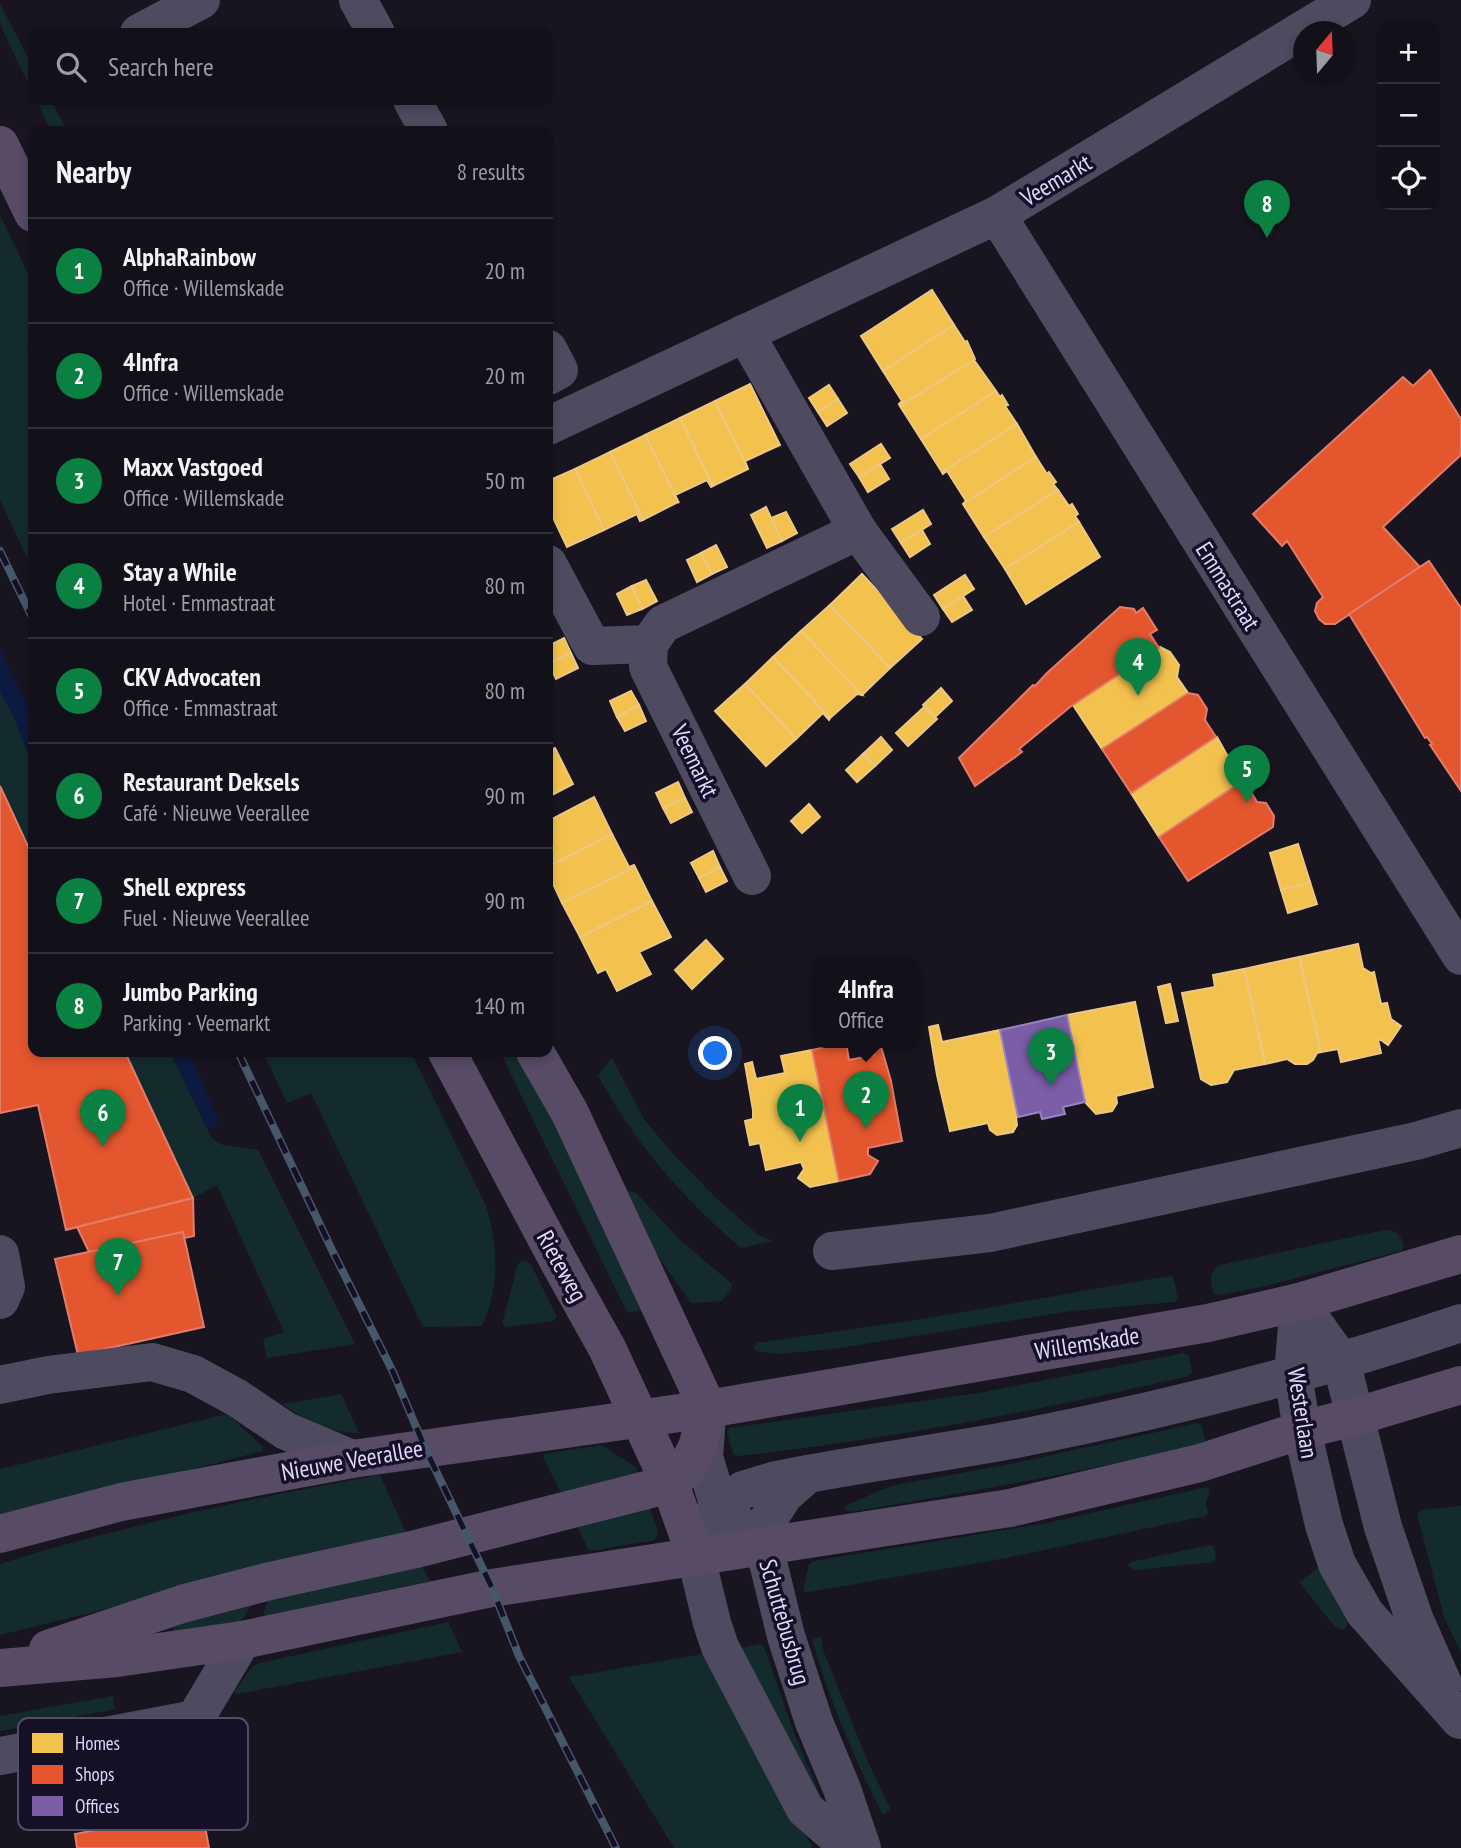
<!DOCTYPE html>
<html lang="en">
<head>
<meta charset="utf-8">
<style>
	:root { --surface:#121019; --page:#1b1922; --text:#f1f3f6; --muted:#9c9da2; --line:#313038; --accent:#0b8043 }
	body { margin:0; font-family:"PT Sans Narrow",sans-serif; background:var(--page); color:var(--text) }
	.controls { position:absolute; right:21px; top:21px; display:grid; overflow:hidden; border-radius:14px; box-shadow:0 4px 10px #0003 }
	.controls button { width:63px; height:63px; display:grid; place-items:center; padding:0; border:0; border-bottom:2px solid var(--line); background:var(--surface); color:var(--text); font:35px sans-serif }
	.compass { position:absolute; left:1293px; top:21px; width:63px; height:63px; border-radius:50%; background:var(--surface); box-shadow:0 4px 10px #0003; rotate:19deg }
	.you { position:absolute; left:716px; top:1054px; width:24px; height:24px; margin:-18px; border:5px solid #fff; border-radius:50%; background:#1a73e8; box-shadow:0 0 0 10px #1a73e833 }
	.badge { display:grid; place-items:center; width:46px; height:46px; border-radius:50%; background:var(--accent); color:#fff; font-size:23px; font-weight:700 }
	.pin { position:absolute; translate:-50% -58px; filter:drop-shadow(0 2px 4px #0008) }
	.pin::after { content:''; position:absolute; top:37px; width:24px; height:21px; background:inherit; clip-path:polygon(0 0,100% 0,50% 100%) }
	.popup { position:absolute; left:812px; top:957px; width:108px; height:91px; box-sizing:border-box; display:grid; place-content:center; border-radius:14px; background:var(--surface); filter:drop-shadow(0 2px 5px #0005); font-size:23px; white-space:nowrap; color:var(--muted) }
	.popup b { font-size:26px; color:var(--text) }
	.popup::after { content:''; position:absolute; left:50%; top:100%; margin-left:-14px; border:14px solid transparent; border-top-color:var(--surface) }
	.list { margin:0; padding:0; list-style:none }
	h2 { display:flex; justify-content:space-between; align-items:center; height:91px; margin:0; padding:0 28px; font-size:30px }
	h2 small { font-size:23px; font-weight:400; color:var(--muted) }
	.list li { display:grid; grid-template-columns:46px 1fr auto; gap:21px; align-items:center; box-sizing:border-box; height:105px; padding:0 28px; border-top:2px solid var(--line) }
	.list b { display:block; font-size:26px; white-space:nowrap }
	.list p { margin:0; font-size:23px; white-space:nowrap; color:var(--muted) }
	.list em { font-size:23px; font-style:normal; color:var(--muted) }
	.icon { flex:none; width:38px; height:38px; fill:none; stroke:currentColor; stroke-width:2; stroke-linecap:round; stroke-linejoin:round }
	.map { position:relative; flex:none; width:1461px; height:1848px; overflow:hidden }
	.search { position:absolute; background:var(--surface); box-shadow:0 4px 10px #0003; left:28px; top:28px; width:525px; height:77px; display:flex; align-items:center; gap:18px; box-sizing:border-box; padding:0 24px; border-radius:14px; color:var(--muted); font-size:26px }
	.panel { position:absolute; background:var(--surface); box-shadow:0 4px 10px #0003; left:28px; top:126px; width:525px; height:931px; border-radius:14px }
	.map>svg:first-child { display:block }
	.green { fill:#142b2e }
	.water { fill:#0d1a40 }
	.homes { fill:#f2c14e; stroke:#ecc883; stroke-width:2 }
	.shops { fill:#e4572e; stroke:#e27d6c; stroke-width:2 }
	.offices { fill:#7b5ea7; stroke:#9982c1; stroke-width:2 }
	.lines { fill:none; stroke-linecap:round; stroke-linejoin:round }
	.minor { stroke:#4e4b61; stroke-width:38 }
	.major { stroke:#574b66; stroke-width:38 }
	.rail-casing { stroke:#47576a; stroke-width:8 }
	.rail { stroke:#161026; stroke-width:5; stroke-dasharray:16; stroke-linecap:butt }
	.labels { text-anchor:middle; dominant-baseline:central; stroke-width:7; stroke-linejoin:round; paint-order:stroke }
	.street-label { font-size:24px; fill:#dfd7fe; stroke:#161026 }
	.key { fill:#161026; stroke:#524c67; stroke-width:2 }
	.key-label { font-size:19px; fill:#dfd7fe }
</style>
</head>
<body>
<div class="map">
<svg width="1461" height="1848" viewBox="0 0 1461 1848">
	<rect width="100%" height="100%" fill="#181521"/>
	<!-- green -->
	<g class="green">
		<path d="M0 4 33 67V94L0 24Z"/>
		<path d="M36 100H51L67 131H51Z"/>
		<path d="M0 215 33 284V345L27 349 33 361 28 363 33 371V570L0 500Z"/>
		<path d="M0 692 13 715 33 766V857L0 786Z"/>
		<path d="M125 1052H170L212 1139 223 1145 258 1150 355 1344 267 1358 263 1339 284 1332 217 1185 193 1198Z"/>
		<path d="M263 1052H411L486 1206C498 1246 500 1287 482 1326L423 1327 311 1093 287 1103Z"/>
		<path d="M500 1052H523L644 1310 630 1313 626 1310Z"/>
		<path d="M612 1058 644 1119 672 1153 715 1197 758 1235 773 1241 741 1248C681 1196 636 1145 598 1075Z"/>
		<path d="M629 1191 636 1193 680 1240 732 1284V1288L722 1301 691 1303 660 1259 624 1201 625 1193Z"/>
		<path d="M1385 1230C1398 1230 1401 1236 1404 1247L1401 1251 1261 1287 1218 1295 1213 1293C1211 1281 1208 1272 1220 1265Z"/>
		<path d="M525 1260 531 1265 557 1317 553 1321 506 1327 502 1324 518 1264Z"/>
		<path d="M1169 1276 1173 1277 1178 1299 1175 1302 1071 1311 833 1349 778 1354 756 1351 753 1348 757 1343 929 1318Z"/>
		<path d="M1184 1353 1188 1354 1192 1372 1189 1376C1040 1410 890 1440 737 1456L733 1454 727 1432 730 1428 979 1393Z"/>
		<path d="M341 1394 359 1433C329 1433 306 1421 283 1404Z"/>
		<path d="M227 1414 263 1447V1451L0 1518V1469Z"/>
		<path d="M1198 1423 1202 1426 1205 1441 1201 1444C1085 1471 968 1493 850 1512L845 1509 847 1505 891 1486 1015 1463Z"/>
		<path d="M601 1445 636 1467 637 1473 561 1493 543 1457 544 1454Z"/>
		<path d="M380 1475 407 1535 0 1635V1564C124 1525 252 1498 380 1475Z"/>
		<path d="M1207 1487 1210 1490 1206 1503 1208 1513 1205 1516 1006 1558 809 1592 803 1591 809 1564 814 1561 1047 1523Z"/>
		<path d="M649 1504 658 1532 655 1540 589 1551 576 1523Z"/>
		<path d="M1461 1506V1653L1444 1617 1417 1514 1421 1510Z"/>
		<path d="M1210 1545 1214 1547 1216 1559 1214 1562 1134 1570 1128 1565 1131 1562Z"/>
		<path d="M418 1559 430 1581 265 1616 263 1614 269 1599Z"/>
		<path d="M1320 1567 1348 1620 1346 1628 1343 1630 1335 1627 1299 1582Z"/>
		<path d="M251 1606 241 1621 175 1633 173 1626Z"/>
		<path d="M448 1622 462 1652 237 1694 234 1692 252 1667 260 1663Z"/>
		<path d="M821 1636 823 1644 821 1645 867 1760 891 1810 883 1815C854 1759 830 1701 812 1640Z"/>
		<path d="M760 1644 764 1647 795 1736 821 1797 814 1801 742 1648Z"/>
		<path d="M704 1654 813 1848H674L569 1677Z"/>
		<path d="M113 1696 115 1709 0 1731V1716Z"/>
	</g>
	<!-- water -->
	<g class="water">
		<path d="M0 648 33 718V766L13 715 0 692Z"/>
		<path d="M170 1052H189L219 1121 215 1128 209 1129 206 1126Z"/>
	</g>
	<!-- homes -->
	<g class="homes">
		<path d="M932 290 954 325 883 371 861 336Z"/>
		<path d="M954 325 965 342 967 341 975 359 900 406 899 404 902 401 883 371Z"/>
		<path d="M974 360 996 391 921 439 900 406Z"/>
		<path d="M750 384 780 445 745 461 748 469 715 401Z"/>
		<path d="M829 385 838 399 818 412 809 398Z"/>
		<path d="M996 391 1000 397 1002 395 1008 405 1005 406 1017 424 942 472 921 439Z"/>
		<path d="M838 399 847 413 827 426 818 412Z"/>
		<path d="M715 401 748 469 713 486 680 418Z"/>
		<path d="M680 418 713 486 711 487 707 480 675 495 679 503 678 502 645 435Z"/>
		<path d="M1017 424 1036 457 963 504 966 501 947 471 943 474 942 472Z"/>
		<path d="M645 435 678 502 643 520 610 452Z"/>
		<path d="M881 444 890 458 859 477 850 464Z"/>
		<path d="M610 452 643 520 640 521 637 514 604 530 575 469Z"/>
		<path d="M1036 457 1047 474 1049 472 1056 482 1053 484 1058 490 984 537 963 504Z"/>
		<path d="M880 464 889 479 868 492 859 477Z"/>
		<path d="M575 469 604 530 567 547 548 507V481Z"/>
		<path d="M1058 490 1069 506 1072 504 1078 514 1075 516 1079 522 1005 569 984 537Z"/>
		<path d="M766 507 782 541 767 548 751 515Z"/>
		<path d="M923 510 931 524 901 543 892 529Z"/>
		<path d="M786 512 797 533 782 541 771 518Z"/>
		<path d="M1079 522 1100 557 1026 604 1005 569Z"/>
		<path d="M922 530 930 544 910 557 901 543Z"/>
		<path d="M716 545 727 567 712 574 701 553Z"/>
		<path d="M701 553 712 574 697 582 687 560Z"/>
		<path d="M862 574 922 639 890 668 830 605Z"/>
		<path d="M965 575 974 589 943 609 934 595Z"/>
		<path d="M646 580 657 601 642 609 632 586Z"/>
		<path d="M632 586 642 609 627 615 617 594Z"/>
		<path d="M963 596 972 610 952 622 943 609Z"/>
		<path d="M830 605 890 668 862 695 801 631Z"/>
		<path d="M801 631 862 695 857 694 830 718 773 657Z"/>
		<path d="M564 638 571 653 549 664 548 646Z"/>
		<path d="M1160 647 1170 652 1179 665 1177 677 1188 693 1102 749 1073 705Z"/>
		<path d="M571 653 578 668 556 679 549 664Z"/>
		<path d="M773 657 830 718 829 720 823 713 796 739 745 684Z"/>
		<path d="M745 684 796 739 766 766 715 711Z"/>
		<path d="M941 688 952 701 935 717 923 705Z"/>
		<path d="M631 691 639 705 617 717 610 701Z"/>
		<path d="M639 705 646 721 625 731 617 717Z"/>
		<path d="M924 707 937 719 908 746 896 733Z"/>
		<path d="M881 737 892 750 875 766 863 754Z"/>
		<path d="M1217 737 1227 755 1239 759 1247 772 1244 781 1159 837 1131 793Z"/>
		<path d="M555 748 573 784 548 797V751Z"/>
		<path d="M863 754 875 766 857 782 846 770Z"/>
		<path d="M678 782 685 798 663 808 656 793Z"/>
		<path d="M594 797 612 834 548 867V821Z"/>
		<path d="M685 798 692 812 671 823 663 808Z"/>
		<path d="M809 804 820 817 802 833 791 821Z"/>
		<path d="M612 834 629 867 634 865 635 867 562 903 548 873V867Z"/>
		<path d="M1298 844 1310 882 1281 890 1270 853Z"/>
		<path d="M713 851 720 867 699 878 691 863Z"/>
		<path d="M635 867 652 901 580 937 562 903Z"/>
		<path d="M720 867 727 881 706 892 699 878Z"/>
		<path d="M1310 882 1317 904 1288 913 1281 890Z"/>
		<path d="M652 901 671 937 639 952 651 974 617 991 606 969 598 973 580 937Z"/>
		<path d="M706 940 723 959 692 989 675 970Z"/>
		<path d="M1358 944 1363 968 1371 973 1374 972 1381 1004 1387 1003 1391 1019 1401 1026 1388 1045 1381 1040H1378L1381 1053 1341 1062 1338 1049 1321 1052 1299 957Z"/>
		<path d="M1299 957 1321 1052 1317 1053 1313 1060 1307 1064H1295L1287 1059 1265 1064 1244 969Z"/>
		<path d="M1244 969 1265 1064 1234 1070 1227 1082 1211 1085 1201 1079 1182 993 1215 987 1213 975Z"/>
		<path d="M1170 984 1178 1021 1166 1023 1158 987Z"/>
		<path d="M1135 1002 1153 1087 1116 1096 1117 1103 1112 1111 1096 1114 1085 1102 1067 1015Z"/>
		<path d="M938 1025 942 1042 1000 1030 1018 1117H1016L1017 1125 1013 1132 997 1135 990 1130 988 1123 950 1131 937 1075 929 1027Z"/>
		<path d="M812 1050 839 1181 810 1187 798 1178 804 1169 801 1162 766 1170 760 1143 750 1145 745 1121 753 1119V1110L745 1064 752 1062 756 1079 785 1073 781 1056Z"/>
	</g>
	<!-- shops -->
	<g class="shops">
		<path d="M1430 370 1461 419V455L1383 527 1420 567 1335 624H1325L1319 619 1315 611 1317 603 1323 597 1287 541 1282 546 1253 514 1403 377 1413 386Z"/>
		<path d="M1429 561 1461 608V791L1430 745 1432 744 1427 737 1425 738 1349 614Z"/>
		<path d="M1120 607 1134 609 1136 613 1143 608 1157 630 1150 634 1159 648 1070 707 1019 749 1022 752 975 786 959 758 1033 685 1035 686 1047 673Z"/>
		<path d="M1188 693 1198 695 1207 709 1205 720 1216 737 1131 793 1102 749Z"/>
		<path d="M1244 780 1257 802 1266 803 1274 816 1273 827 1188 881 1159 837Z"/>
		<path d="M0 786 33 857V1052H125L193 1198 66 1230 38 1105 0 1113Z"/>
		<path d="M846 1043 849 1060 874 1055 871 1043H880L891 1081 902 1141 868 1148V1155L878 1161 870 1174 839 1181 812 1050Z"/>
		<path d="M193 1198 194 1236 92 1258 77 1227Z"/>
		<path d="M183 1232 204 1327 78 1355 55 1259Z"/>
		<path d="M202 1810 209 1848H77L75 1834Z"/>
	</g>
	<!-- offices -->
	<path class="offices" d="M1067 1015 1085 1102 1063 1107 1065 1114 1042 1119 1040 1112 1018 1117 1000 1030Z"/>
	<g class="lines">
		<!-- minor -->
		<g class="minor">
			<path d="M358 0 376 33"/>
			<path d="M139 33 201 0"/>
			<path d="M412 100 429 131"/>
			<path d="M997 215 1461 956"/>
			<path d="M745 333 858 531 921 617"/>
			<path d="M548 349 559 370 548 376"/>
			<path d="M548 426 997 215 1352 0"/>
			<path d="M548 564 592 646 649 644"/>
			<path d="M752 876 648 667 649 644 663 624 858 531"/>
			<path d="M832 1251 990 1233 1416 1141 1461 1128"/>
			<path d="M0 1254 6 1287 0 1300"/>
			<path d="M1299 1302 1293 1374 1302 1430 1324 1525 1337 1564 1365 1613 1460 1720"/>
			<path d="M1299 1302 1341 1361 1383 1527 1414 1618 1443 1684"/>
			<path d="M0 1385 48 1375 152 1362 193 1374 237 1398 286 1431 352 1459"/>
			<path d="M707 1416 704 1457 719 1507 764 1546 786 1636 814 1722 842 1789 862 1848"/>
			<path d="M764 1546 766 1523 784 1495 808 1474"/>
			<path d="M0 1756 195 1719 242 1640"/>
			<path d="M850 1848 805 1809 720 1647 712 1623 696 1557 704 1527 719 1507 743 1490 776 1480C855 1464 936 1454 1016 1439 1166 1410 1316 1372 1461 1323"/>
		</g>
		<!-- major -->
		<g class="major">
			<path d="M0 145 33 213"/>
			<path d="M447 1052 559 1262 607 1348 670 1484 696 1557"/>
			<path d="M535 1052 570 1113 708 1409 697 1447 688 1466 670 1484"/>
			<path d="M0 1534 121 1502 352 1459 708 1409 1208 1323 1299 1302 1461 1254"/>
			<path d="M48 1649 182 1604 270 1581 416 1549 670 1484"/>
			<path d="M0 1668 117 1658 242 1640 492 1588 1010 1508 1200 1463 1302 1430 1354 1417 1461 1385"/>
		</g>
		<!-- rail casing -->
		<g class="rail-casing">
			<g id="rail">
				<path d="M0 551 33 619"/>
				<path d="M238 1052 332 1250 393 1372 425 1448 492 1588 519 1656 616 1848"/>
			</g>
		</g>
		<!-- rail -->
		<use href="#rail" class="rail"/>
	</g>
	<g class="labels">
		<!-- street labels -->
		<g class="street-label">
			<text transform="translate(1056 180) rotate(-31)">Veemarkt</text>
			<text transform="translate(1228 586) rotate(58)">Emmastraat</text>
			<text transform="translate(695 761) rotate(64)">Veemarkt</text>
			<text transform="translate(562 1266) rotate(61)">Rieteweg</text>
			<text transform="translate(1087 1343) rotate(-9)">Willemskade</text>
			<text transform="translate(1303 1413) rotate(81)">Westerlaan</text>
			<text transform="translate(352 1460) rotate(-10)">Nieuwe Veerallee</text>
			<text transform="translate(785 1622) rotate(74)">Schuttebusbrug</text>
		</g>
	</g>
	<!-- legend -->
	<rect x="18" y="1718" width="230" height="112" rx="10" class="key"/>
	<rect x="32" y="1733" width="31" height="20" fill="#f2c14e"/>
	<rect x="32" y="1765" width="31" height="19" fill="#e4572e"/>
	<rect x="32" y="1796" width="31" height="20" fill="#7b5ea7"/>
	<g class="key-label">
		<text x="75" y="1750">Homes</text>
		<text x="75" y="1781">Shops</text>
		<text x="75" y="1813">Offices</text>
	</g>
</svg>
<div class="controls">
<button>+</button>
<button>−</button>
<button><svg class="icon" aria-label="locate" viewBox="0 0 24 24"><circle cx="12" cy="12" r="6"/><path d="M12 2v4M12 18v4M2 12h4M18 12h4"/></svg></button>
</div>
<svg class="compass" viewBox="-18 -18 36 36"><path d="M0-13l5 13h-10z" fill="#e53935"/><path d="M0 13l5-13h-10z" fill="#9c9da2"/></svg>
<div class="you"></div>
<div class="pin badge" style="left:800px;top:1142px">1</div>
<div class="pin badge" style="left:866px;top:1129px">2</div>
<div class="popup"><b>4Infra</b>Office</div>
<div class="pin badge" style="left:1051px;top:1086px">3</div>
<div class="pin badge" style="left:1138px;top:696px">4</div>
<div class="pin badge" style="left:1247px;top:803px">5</div>
<div class="pin badge" style="left:103px;top:1147px">6</div>
<div class="pin badge" style="left:118px;top:1296px">7</div>
<div class="pin badge" style="left:1267px;top:238px">8</div>
<div class="search"><svg class="icon" aria-label="search" viewBox="0 0 24 24"><circle cx="10" cy="10" r="6"/><path d="M15 15l6 6"/></svg>Search here</div>
<section class="panel">
<h2>Nearby<small>8 results</small></h2>
<ul class="list">
<li><span class="badge">1</span><div><b>AlphaRainbow</b><p>Office · Willemskade</p></div><em>20 m</em></li>
<li><span class="badge">2</span><div><b>4Infra</b><p>Office · Willemskade</p></div><em>20 m</em></li>
<li><span class="badge">3</span><div><b>Maxx Vastgoed</b><p>Office · Willemskade</p></div><em>50 m</em></li>
<li><span class="badge">4</span><div><b>Stay a While</b><p>Hotel · Emmastraat</p></div><em>80 m</em></li>
<li><span class="badge">5</span><div><b>CKV Advocaten</b><p>Office · Emmastraat</p></div><em>80 m</em></li>
<li><span class="badge">6</span><div><b>Restaurant Deksels</b><p>Café · Nieuwe Veerallee</p></div><em>90 m</em></li>
<li><span class="badge">7</span><div><b>Shell express</b><p>Fuel · Nieuwe Veerallee</p></div><em>90 m</em></li>
<li><span class="badge">8</span><div><b>Jumbo Parking</b><p>Parking · Veemarkt</p></div><em>140 m</em></li>
</ul>
</section>
</div>
</body>
</html>
